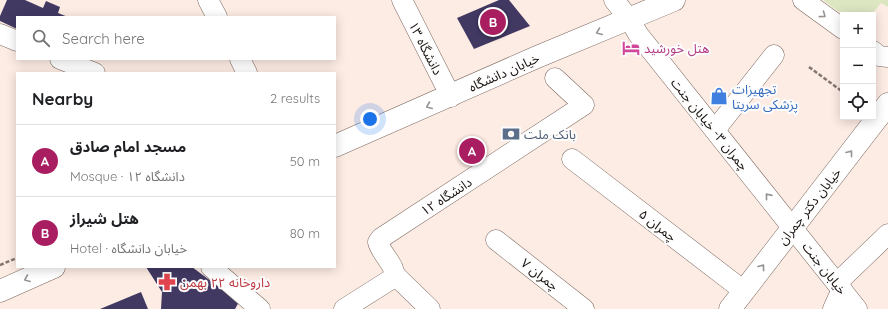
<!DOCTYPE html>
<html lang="en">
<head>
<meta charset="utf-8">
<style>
	:root { --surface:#fff; --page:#f2f2f2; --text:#202124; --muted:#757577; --line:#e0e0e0; --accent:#a91e60 }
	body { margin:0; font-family:Quicksand,"Noto Sans Arabic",sans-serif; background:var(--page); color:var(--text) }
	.controls { position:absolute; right:12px; top:12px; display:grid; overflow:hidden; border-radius:0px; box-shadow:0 2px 10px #0003 }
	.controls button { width:36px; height:36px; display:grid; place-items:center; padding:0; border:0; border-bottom:1px solid var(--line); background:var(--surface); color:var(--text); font:20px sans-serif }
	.you { position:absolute; left:370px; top:119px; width:14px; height:14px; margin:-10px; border:3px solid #fff; border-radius:50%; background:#1a73e8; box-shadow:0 0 0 6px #1a73e833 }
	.badge { display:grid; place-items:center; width:26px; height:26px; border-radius:50%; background:var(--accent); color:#fff; font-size:13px; font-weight:700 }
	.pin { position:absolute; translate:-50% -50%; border:2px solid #fff; box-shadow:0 1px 4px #0006 }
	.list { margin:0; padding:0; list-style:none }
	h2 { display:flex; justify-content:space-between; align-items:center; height:52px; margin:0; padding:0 16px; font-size:17px }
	h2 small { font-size:13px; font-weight:400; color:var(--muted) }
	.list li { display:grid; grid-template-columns:26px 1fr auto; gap:12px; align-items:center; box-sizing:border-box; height:72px; padding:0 16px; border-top:1px solid var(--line) }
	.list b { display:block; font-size:15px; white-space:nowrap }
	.list p { margin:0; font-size:13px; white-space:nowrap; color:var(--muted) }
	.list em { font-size:13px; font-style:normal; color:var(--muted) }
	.icon { flex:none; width:22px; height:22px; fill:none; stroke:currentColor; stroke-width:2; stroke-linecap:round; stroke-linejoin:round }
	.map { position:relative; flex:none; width:888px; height:309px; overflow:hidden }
	.search { position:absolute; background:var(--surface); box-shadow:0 2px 10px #0003; left:16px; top:16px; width:320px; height:44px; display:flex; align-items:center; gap:10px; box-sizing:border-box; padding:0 14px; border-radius:0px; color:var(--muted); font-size:15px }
	.panel { position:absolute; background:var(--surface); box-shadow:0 2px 10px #0003; left:16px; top:72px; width:320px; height:196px; border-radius:0px }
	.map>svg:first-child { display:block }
	.green { fill:#dce7c2 }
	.building { fill:#423963 }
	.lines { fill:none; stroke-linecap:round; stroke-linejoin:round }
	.minor-casing { stroke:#7b6860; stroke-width:21 }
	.major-casing { stroke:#7b6860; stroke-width:23 }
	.path { stroke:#837772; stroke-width:2.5; stroke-dasharray:4 2; stroke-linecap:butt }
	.minor { stroke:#fff; stroke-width:20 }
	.major { stroke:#fff; stroke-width:22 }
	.oneway { stroke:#979493 }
	.labels { text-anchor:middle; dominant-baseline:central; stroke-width:4; stroke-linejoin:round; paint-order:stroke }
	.street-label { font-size:13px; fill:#18110e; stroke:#fdfdfd }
	.hotel-label { font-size:13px; fill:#b23c85; stroke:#fdfdfd; text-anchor:start }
	.shop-label { font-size:13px; fill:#366cbe; stroke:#fdfdfd; text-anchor:start }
	.service-label { font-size:13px; fill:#4e5e75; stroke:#fdfdfd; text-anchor:start }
	.health-label { font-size:13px; fill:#be3a42; stroke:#fdfdfd; text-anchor:start }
</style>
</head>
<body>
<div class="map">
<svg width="888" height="309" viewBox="0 0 888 309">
	<rect width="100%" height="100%" fill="#fdece4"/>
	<!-- green -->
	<path class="green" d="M823 0H888V7L881 3 871 15H843Z"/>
	<!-- building -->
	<g class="building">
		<path d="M7 0H25L43 8 46 1 60 7 58 13 68 17H17V29L0 21V16Z"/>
		<path d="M499 0H509L530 26 474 49 457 18Z"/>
		<path d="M146 267H192L239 302 235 309H161L162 292Z"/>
		<path d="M141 292 148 309H100Z"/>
	</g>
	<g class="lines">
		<!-- minor casing -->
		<g class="minor-casing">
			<g id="minor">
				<path d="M208 0 217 17"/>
				<path d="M402 0 451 97"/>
				<path d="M614 0 630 20 638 34 857 309"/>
				<path d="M803 0 843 29"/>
				<path d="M0 34 17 41"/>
				<path d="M873 51 879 56 888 57"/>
				<path d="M60 59 95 73"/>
				<path d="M240 59 247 73"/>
				<path d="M715 130 774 55"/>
				<path d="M572 159 744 291"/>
				<path d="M496 240 584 309"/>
				<path d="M211 267 260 309"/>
				<path d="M395 275 430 309"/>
				<path d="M837 283 888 234"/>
				<path d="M344 309 393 278C399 268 380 253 378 242L381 238 584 105 555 78"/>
				<path d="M833 309 842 289"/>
			</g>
		</g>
		<!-- major casing -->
		<g class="major-casing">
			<g id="major">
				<path d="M335 146 537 57 674 0"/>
				<path d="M0 291 54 267"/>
				<path d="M730 309 888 104"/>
			</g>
		</g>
		<!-- path -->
		<g class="path">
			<path d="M809 67 843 92"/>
			<path d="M0 265 17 258"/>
		</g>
		<!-- minor -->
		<use href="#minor" class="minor"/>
		<!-- major -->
		<use href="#major" class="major"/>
	</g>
	<!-- one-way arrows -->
	<defs><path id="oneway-chevron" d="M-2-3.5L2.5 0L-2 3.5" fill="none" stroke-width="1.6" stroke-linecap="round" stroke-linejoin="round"/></defs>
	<g class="oneway">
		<use href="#oneway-chevron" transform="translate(823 15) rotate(36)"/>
		<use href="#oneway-chevron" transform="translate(599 32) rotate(158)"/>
		<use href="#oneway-chevron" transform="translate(429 106) rotate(157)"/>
		<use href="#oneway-chevron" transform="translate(850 153) rotate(-52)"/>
		<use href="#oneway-chevron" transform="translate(768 196) rotate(-129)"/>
		<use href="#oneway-chevron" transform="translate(762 267) rotate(-53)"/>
		<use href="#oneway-chevron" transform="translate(27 279) rotate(157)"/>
	</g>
	<!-- icons -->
	<defs>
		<g id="hotel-bare" transform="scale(1.38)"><path d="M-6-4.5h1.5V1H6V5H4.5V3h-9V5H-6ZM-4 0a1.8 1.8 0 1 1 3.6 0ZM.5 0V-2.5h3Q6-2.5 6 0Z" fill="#d1479c" stroke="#fdfdfd" stroke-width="2.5" paint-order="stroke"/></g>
		<g id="shop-bare" transform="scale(1.38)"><path d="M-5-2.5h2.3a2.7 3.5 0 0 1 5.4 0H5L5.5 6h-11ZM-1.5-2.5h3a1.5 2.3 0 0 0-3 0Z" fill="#3f7fe0" stroke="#fdfdfd" stroke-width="2.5" paint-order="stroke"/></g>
		<g id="bank-bare" transform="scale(1.38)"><path d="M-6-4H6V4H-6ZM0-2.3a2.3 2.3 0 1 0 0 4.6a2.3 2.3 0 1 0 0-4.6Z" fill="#5c6f8a" stroke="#fdfdfd" stroke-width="2.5" paint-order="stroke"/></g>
		<g id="pharmacy-bare" transform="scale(1.38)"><path d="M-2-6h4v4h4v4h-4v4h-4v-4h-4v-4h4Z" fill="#e0444e" stroke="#fdfdfd" stroke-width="2.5" paint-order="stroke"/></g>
	</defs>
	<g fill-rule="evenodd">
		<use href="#hotel-bare" x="631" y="48"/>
		<use href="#shop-bare" x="719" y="96"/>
		<use href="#bank-bare" x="511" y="134"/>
		<use href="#pharmacy-bare" x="167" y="282"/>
	</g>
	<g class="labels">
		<!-- street labels -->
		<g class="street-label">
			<text transform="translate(426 48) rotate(63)">دانشگاه ۱۳</text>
			<text transform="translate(504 72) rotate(-24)">خیابان دانشگاه</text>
			<text transform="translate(710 124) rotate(51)">چمران ۳- خیابان جنت</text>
			<text transform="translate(446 196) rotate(-33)">دانشگاه ۱۲</text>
			<text transform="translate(809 206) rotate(-52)">خیابان دکتر چمران</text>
			<text transform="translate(658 225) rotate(38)">چمران ۵</text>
			<text transform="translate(825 268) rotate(52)">خیابان جنت</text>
			<text transform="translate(540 274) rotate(38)">چمران ۷</text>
		</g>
		<!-- hotel labels -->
		<g class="hotel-label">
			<text x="644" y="48">هتل خورشید</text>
		</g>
		<!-- shop labels -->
		<g class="shop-label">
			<text x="732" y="89">تجهیزات<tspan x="732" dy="15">پزشکی سریتا</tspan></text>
		</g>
		<!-- service labels -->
		<g class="service-label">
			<text x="524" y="134">بانک ملت</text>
		</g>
		<!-- health labels -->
		<g class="health-label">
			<text x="180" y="282">داروخانه ۲۲ بهمن</text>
		</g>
	</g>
</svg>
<div class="controls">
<button>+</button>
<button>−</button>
<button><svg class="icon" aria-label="locate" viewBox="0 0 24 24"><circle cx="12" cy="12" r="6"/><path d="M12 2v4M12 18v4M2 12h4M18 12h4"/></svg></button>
</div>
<div class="you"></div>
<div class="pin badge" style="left:472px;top:151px">A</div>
<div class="pin badge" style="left:493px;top:22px">B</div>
<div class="search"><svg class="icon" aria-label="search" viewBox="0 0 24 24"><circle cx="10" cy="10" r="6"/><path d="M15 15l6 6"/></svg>Search here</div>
<section class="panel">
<h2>Nearby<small>2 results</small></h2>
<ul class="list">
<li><span class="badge">A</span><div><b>مسجد امام صادق</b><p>Mosque · دانشگاه ۱۲</p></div><em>50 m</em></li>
<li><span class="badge">B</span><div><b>هتل شیراز</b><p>Hotel · خیابان دانشگاه</p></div><em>80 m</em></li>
</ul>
</section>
</div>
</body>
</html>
